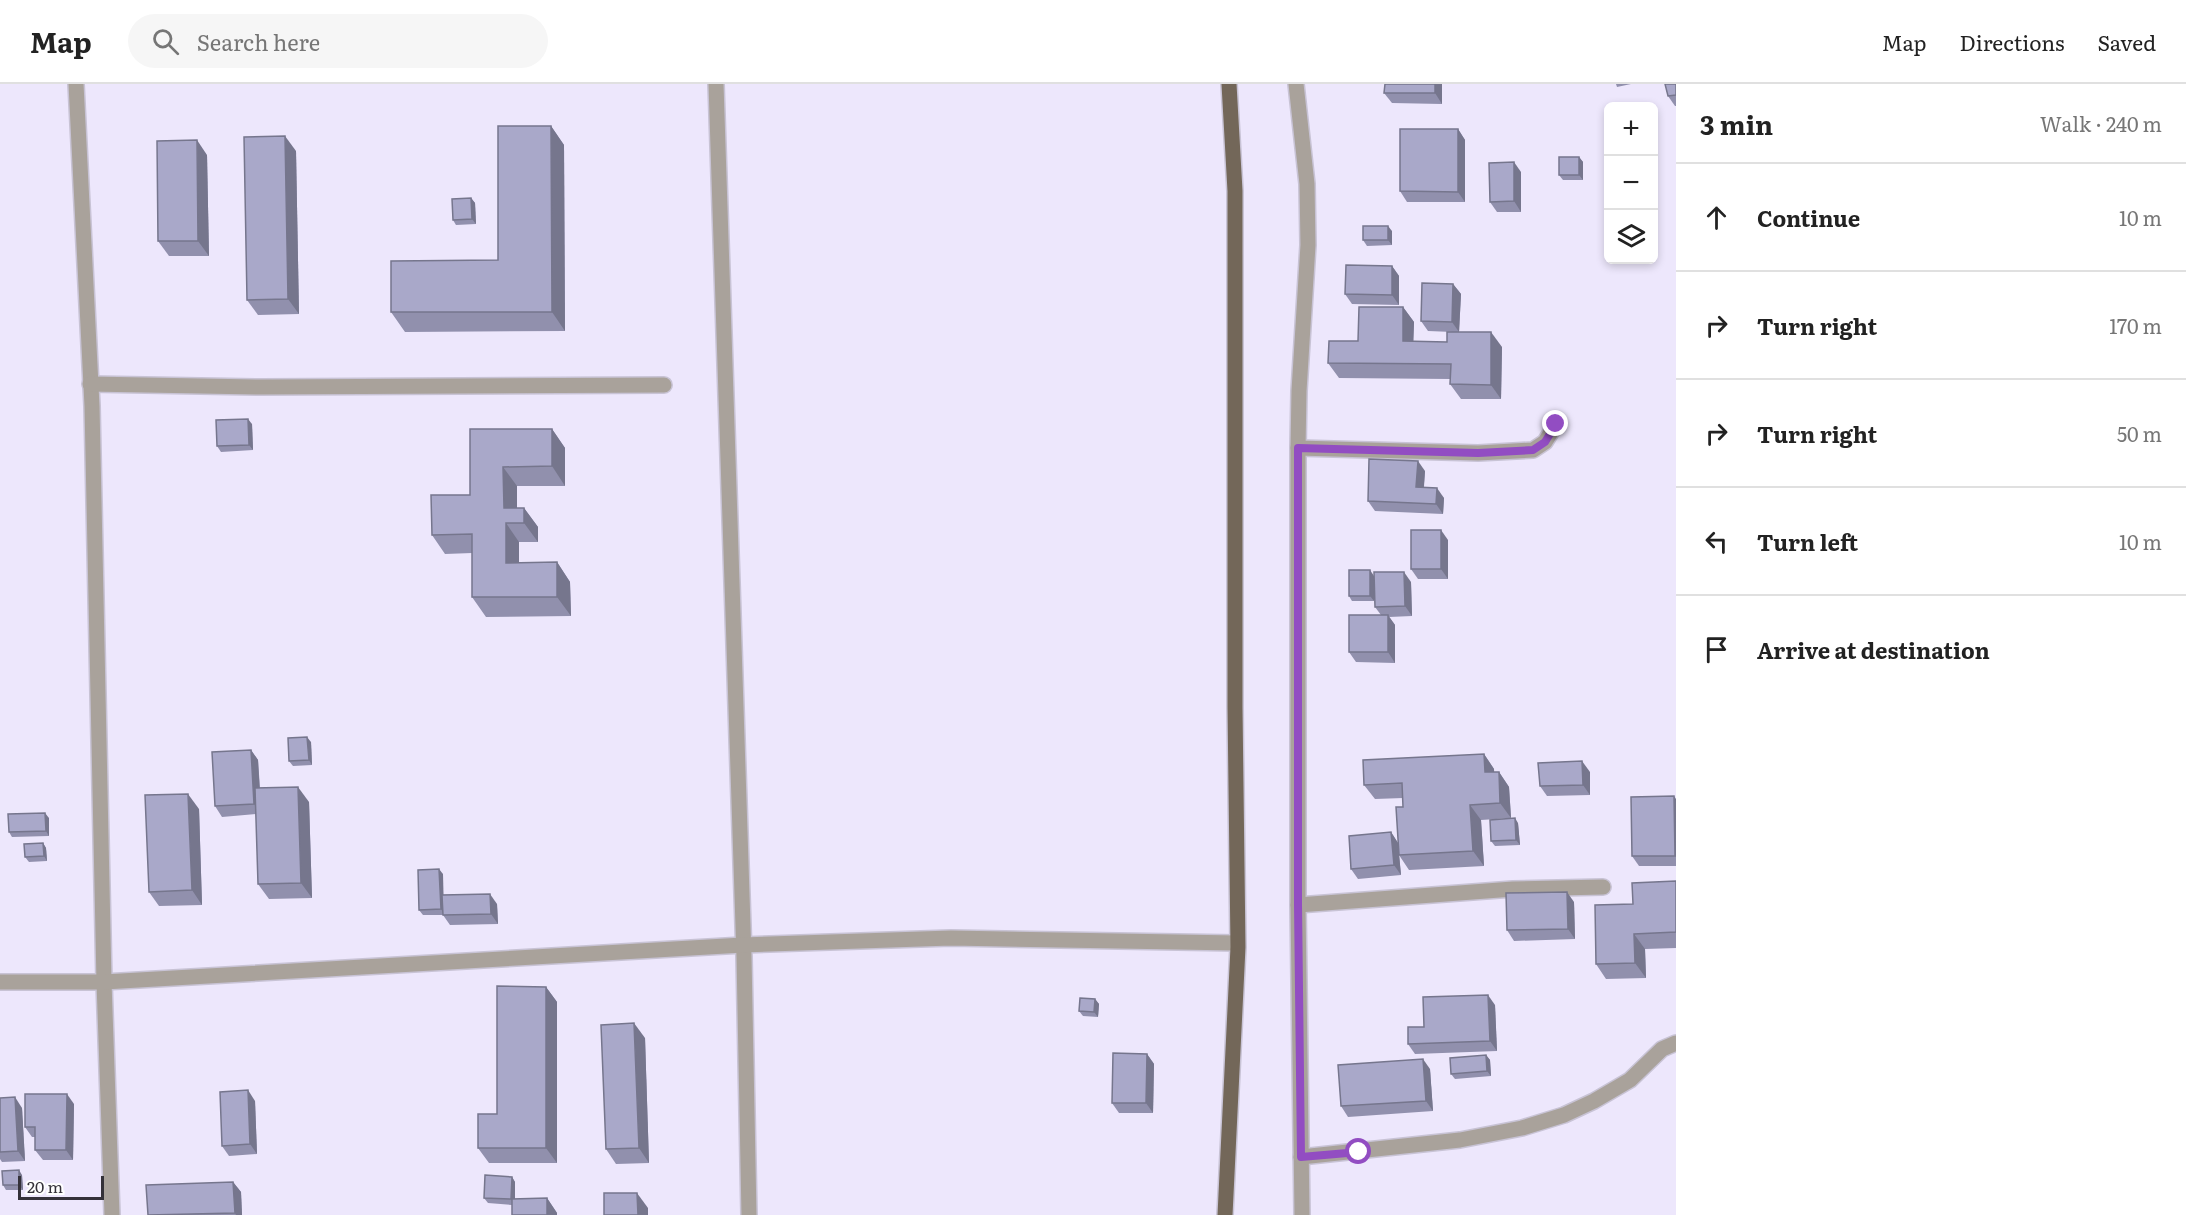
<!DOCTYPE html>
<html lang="en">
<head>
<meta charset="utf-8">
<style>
	:root { --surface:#fff; --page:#f6f6f6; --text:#222; --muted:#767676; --line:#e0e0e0 }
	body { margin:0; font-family:Literata,serif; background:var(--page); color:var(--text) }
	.controls { position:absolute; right:18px; top:18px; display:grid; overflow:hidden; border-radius:9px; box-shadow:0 3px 9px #0003 }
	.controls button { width:54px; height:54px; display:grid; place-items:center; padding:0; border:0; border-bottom:2px solid var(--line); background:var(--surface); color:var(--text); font:30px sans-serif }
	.scale { position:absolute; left:18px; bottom:15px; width:86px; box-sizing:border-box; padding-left:6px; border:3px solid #343139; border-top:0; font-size:16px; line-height:21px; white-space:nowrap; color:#343139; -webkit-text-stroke:4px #fff; paint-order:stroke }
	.stop { position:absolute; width:18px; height:18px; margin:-14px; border:4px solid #924dc2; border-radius:50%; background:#fff }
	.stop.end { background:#924dc2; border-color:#fff; box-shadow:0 2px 6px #0008 }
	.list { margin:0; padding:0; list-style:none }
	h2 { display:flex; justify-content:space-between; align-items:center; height:78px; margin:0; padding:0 24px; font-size:26px }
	h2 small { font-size:20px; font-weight:400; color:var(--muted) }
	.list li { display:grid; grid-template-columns:39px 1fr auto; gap:18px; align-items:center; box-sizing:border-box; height:108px; padding:0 24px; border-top:2px solid var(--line) }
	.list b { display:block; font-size:22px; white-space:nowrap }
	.list em { font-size:20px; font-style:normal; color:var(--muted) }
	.icon { flex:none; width:33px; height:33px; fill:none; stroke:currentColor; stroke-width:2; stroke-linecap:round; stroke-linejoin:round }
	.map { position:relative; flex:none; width:1676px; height:1131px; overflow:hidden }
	header { display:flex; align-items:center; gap:36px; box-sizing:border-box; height:84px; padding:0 30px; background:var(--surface); border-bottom:2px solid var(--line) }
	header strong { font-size:28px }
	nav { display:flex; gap:33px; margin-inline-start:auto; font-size:21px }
	.search { width:420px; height:54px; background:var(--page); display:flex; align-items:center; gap:15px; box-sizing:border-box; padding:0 21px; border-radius:33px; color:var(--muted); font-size:22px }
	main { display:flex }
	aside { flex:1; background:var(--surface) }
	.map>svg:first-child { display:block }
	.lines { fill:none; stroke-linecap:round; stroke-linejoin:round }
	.minor-casing { stroke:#c8c3d5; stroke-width:18 }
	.major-casing { stroke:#c8c3d5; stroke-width:18 }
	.minor { stroke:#a9a29b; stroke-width:15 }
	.major { stroke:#736759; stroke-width:15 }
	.wall { fill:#9190ad }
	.shaded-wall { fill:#76768d }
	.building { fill:#a9a8c9; stroke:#76768d; stroke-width:1.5 }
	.route { stroke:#924dc2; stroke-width:8 }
</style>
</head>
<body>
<header>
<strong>Map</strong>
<div class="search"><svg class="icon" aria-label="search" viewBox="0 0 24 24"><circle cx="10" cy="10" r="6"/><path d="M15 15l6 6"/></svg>Search here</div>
<nav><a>Map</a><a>Directions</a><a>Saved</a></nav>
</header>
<main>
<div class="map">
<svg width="1676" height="1131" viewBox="0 0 1676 1131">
	<rect width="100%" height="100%" fill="#ede7fc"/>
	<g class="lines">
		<!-- minor casing -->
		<g class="minor-casing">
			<g id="minor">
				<path d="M76 0 92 322 104 898 112 1131"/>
				<path d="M716 0 744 873 749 1131"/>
				<path d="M1296 0 1307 100 1308 161 1299 307 1298 364V821L1302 1131"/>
				<path d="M90 300 261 303 664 301"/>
				<path d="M1298 364 1478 369 1533 366 1545 358 1556 340"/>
				<path d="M1298 821 1513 805 1603 803"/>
				<path d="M0 898H104L743 861 951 854 1236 859"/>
				<path d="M1301 1073 1460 1056 1522 1044 1564 1031 1594 1017 1630 996 1662 965 1676 959"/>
			</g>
		</g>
		<!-- major casing -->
		<g class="major-casing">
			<path id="major" d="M1225 1131 1238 863 1235 623V107L1229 0"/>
		</g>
		<!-- minor -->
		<use href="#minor" class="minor"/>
		<!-- major -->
		<use href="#major" class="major"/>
	</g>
	<!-- wall -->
	<g class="wall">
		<path d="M1442 0V20L1392 19 1384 9Z"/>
		<path d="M1616 0H1631L1617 3Z"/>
		<path d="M1676 0V22H1675L1668 12Z"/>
		<path d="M551 42 564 61 565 247 405 248 391 228 498 176Z"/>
		<path d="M1458 45 1465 56V118H1407L1400 107Z"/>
		<path d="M296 67 299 230 258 231 247 216Z"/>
		<path d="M207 71 209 172H169L158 157Z"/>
		<path d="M1579 73 1583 78V96H1563L1559 91Z"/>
		<path d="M1521 88V128H1497L1490 118Z"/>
		<path d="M471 114 475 119 476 140 456 141 453 136Z"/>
		<path d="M1392 147V161L1367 162 1363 156Z"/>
		<path d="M1392 182 1399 192V221L1352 220 1345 210Z"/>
		<path d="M1453 200 1461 210 1459 248 1502 263 1501 315H1461L1450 300V295L1339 294 1328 279 1403 223 1414 238 1413 258H1447L1453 248 1428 247 1421 237Z"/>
		<path d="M252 340 253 366 221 368 217 362Z"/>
		<path d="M470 345H552L565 364V402H517V424H524L538 443V458H519V479L557 478 570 498 571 532 486 533 472 513V469L445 470 432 451 470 411Z"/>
		<path d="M1425 387 1424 403 1444 414 1443 430 1375 427 1368 417Z"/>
		<path d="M1448 456V495H1418L1411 485Z"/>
		<path d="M1370 486 1374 517H1352L1349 512Z"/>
		<path d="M1411 498 1412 532 1389 533 1395 541V579L1356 578 1349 568 1381 531 1375 523Z"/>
		<path d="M311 658 312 681 293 682 289 677Z"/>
		<path d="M251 666 258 676 260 704 309 718 312 814 269 815 258 800 256 730 222 733 215 722Z"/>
		<path d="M1484 670 1494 685V688H1499L1509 703 1511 734 1481 736 1484 782 1409 786 1399 771 1401 791 1358 795 1351 785 1391 748 1398 759 1403 723V714L1375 715 1364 701Z"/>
		<path d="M1590 688V711L1547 712 1540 702Z"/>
		<path d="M1676 715V782H1639L1632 772Z"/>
		<path d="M199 725 202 821 159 822 149 808Z"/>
		<path d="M49 734V752L12 753 9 748Z"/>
		<path d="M1518 739 1520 761 1495 762 1491 757Z"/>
		<path d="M43 759 46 764 47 777 29 778 25 773Z"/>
		<path d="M443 790V811L497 820 498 840 450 841 443 831H423L419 826Z"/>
		<path d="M1676 797V864L1645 865 1646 894 1606 895 1596 880 1633 820Z"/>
		<path d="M1574 818 1575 855 1514 857 1507 846Z"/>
		<path d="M546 903 557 918V1079H489L478 1064 497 1030Z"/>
		<path d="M1095 915 1099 920 1098 933 1083 932 1079 927Z"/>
		<path d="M1495 921 1497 967 1415 970 1408 960 1424 943Z"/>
		<path d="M645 954 649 1079 616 1080 606 1065Z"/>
		<path d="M1147 970 1154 980 1153 1029H1119L1112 1019Z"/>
		<path d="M1486 971 1490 976 1491 992 1455 995 1451 990Z"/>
		<path d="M1430 985 1433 1027 1348 1033 1341 1022Z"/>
		<path d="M0 1014 22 1024 25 1077 2 1078 0 1075Z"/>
		<path d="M255 1017 257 1070 229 1072 222 1062Z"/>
		<path d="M74 1020 73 1076H43L35 1066V1053H32L25 1043Z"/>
		<path d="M22 1091 23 1106H6L3 1101Z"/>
		<path d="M512 1093 515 1098V1115L547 1114 557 1129 512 1121 488 1119 484 1114Z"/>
		<path d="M233 1098 241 1108 242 1131H148Z"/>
	</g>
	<!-- shaded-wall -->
	<g class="shaded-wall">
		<path d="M1435 0H1442V20L1435 9Z"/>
		<path d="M551 42 564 61 565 247 552 228Z"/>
		<path d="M1458 45 1465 56V118L1458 108Z"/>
		<path d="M285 52 296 67 299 230 288 215Z"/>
		<path d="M197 56 207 71 209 172 198 157Z"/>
		<path d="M1579 73 1583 78V96L1579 91Z"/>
		<path d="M1514 78 1521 88V128L1514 117Z"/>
		<path d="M471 114 475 119 476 140 472 135Z"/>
		<path d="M1388 142 1392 147V161L1388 156Z"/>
		<path d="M1392 182 1399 192V221L1392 211Z"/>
		<path d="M1453 200 1461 210 1459 248 1452 238Z"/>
		<path d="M1403 223 1414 238 1413 272 1403 257Z"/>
		<path d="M1491 248 1502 263 1501 315 1491 301Z"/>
		<path d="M248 335 252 340 253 366 249 361Z"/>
		<path d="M552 345 565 364V402L552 382Z"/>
		<path d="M1418 377 1425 387 1423 413 1416 403Z"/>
		<path d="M503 383 517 402V439L504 424Z"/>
		<path d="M1437 404 1444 414 1443 430 1436 420Z"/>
		<path d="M524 424 538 443V458L524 439Z"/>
		<path d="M506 439 519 458V498L506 479Z"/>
		<path d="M1441 446 1448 456V495L1441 485Z"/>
		<path d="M557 478 570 498 571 532 557 513Z"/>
		<path d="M1370 486 1374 492V517L1370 512Z"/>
		<path d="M1404 488 1411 498 1412 532 1405 522Z"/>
		<path d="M1388 531 1395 541V579L1388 568Z"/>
		<path d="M307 653 311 658 312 681 309 676Z"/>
		<path d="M251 666 258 676 261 730 254 720Z"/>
		<path d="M1484 670 1494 685 1495 703 1485 688Z"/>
		<path d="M1582 677 1590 688V711L1583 701Z"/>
		<path d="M1499 688 1509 703 1511 734 1500 719Z"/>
		<path d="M298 703 309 718 312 814 301 799Z"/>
		<path d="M188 710 199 725 202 821 192 806Z"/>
		<path d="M1674 712 1676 715V773L1675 772Z"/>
		<path d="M1470 721 1481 736 1484 782 1473 767Z"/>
		<path d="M45 729 49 734V752L46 747Z"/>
		<path d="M1515 734 1518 739 1520 761 1516 756Z"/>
		<path d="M1391 748 1398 759 1401 791 1394 781Z"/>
		<path d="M43 759 46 764 47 777 44 772Z"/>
		<path d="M439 785 443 790 444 830 441 825Z"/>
		<path d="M1567 808 1574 818 1575 855 1568 845Z"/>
		<path d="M490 810 497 820 498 840 491 830Z"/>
		<path d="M1634 850 1645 865 1646 894 1635 879Z"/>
		<path d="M546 903 557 918V1079L546 1064Z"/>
		<path d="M1488 911 1495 921 1497 967 1490 957Z"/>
		<path d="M1095 915 1099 920 1098 933 1094 928Z"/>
		<path d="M634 939 645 954 649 1079 639 1064Z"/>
		<path d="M1147 970 1154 980 1153 1029 1146 1019Z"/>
		<path d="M1486 971 1490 976 1491 992 1487 987Z"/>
		<path d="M1423 975 1430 985 1433 1027 1426 1017Z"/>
		<path d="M248 1006 255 1017 257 1070 250 1060Z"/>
		<path d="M67 1010 74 1020 73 1076 66 1066Z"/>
		<path d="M15 1013 22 1024 25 1077 18 1067Z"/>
		<path d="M19 1086 22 1091 23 1106 19 1101Z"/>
		<path d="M512 1093 515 1098V1121L511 1115Z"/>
		<path d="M233 1098 241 1108 242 1131H236L235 1129Z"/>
		<path d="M637 1109 648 1124V1131H638Z"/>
		<path d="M547 1114 557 1129V1131H547Z"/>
	</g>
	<!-- building -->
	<g class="building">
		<path d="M1385 0H1435V9H1384Z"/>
		<path d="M1665 0H1676V11L1668 12Z"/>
		<path d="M498 42H551L552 228H391V177L498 176Z"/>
		<path d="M1400 45H1458V108L1400 107Z"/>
		<path d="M285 52 288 215 247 216 244 53Z"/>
		<path d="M197 56 198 157H158L157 57Z"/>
		<rect x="1559" y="73" width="20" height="18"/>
		<path d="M1514 78V117L1490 118 1489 79Z"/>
		<path d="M471 114 472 135 453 136 452 115Z"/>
		<rect x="1363" y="142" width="25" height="14"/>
		<path d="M1346 181 1392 182V211L1345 210Z"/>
		<path d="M1422 199 1453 200 1452 238 1421 237Z"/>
		<path d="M1359 223H1403V257L1447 258V248H1491V301L1450 300 1451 280 1328 279 1329 257H1358Z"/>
		<path d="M248 335 249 361 217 362 216 336Z"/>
		<path d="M470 345H552V382L503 383 504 424H524V439H506V479L557 478V513H472V450L432 451 431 411H470Z"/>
		<path d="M1369 375 1418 377 1416 403 1437 404 1436 420 1368 417Z"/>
		<rect x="1411" y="446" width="30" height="39"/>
		<rect x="1349" y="486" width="21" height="26"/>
		<path d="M1374 488H1404L1405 522 1375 523Z"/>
		<rect x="1349" y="531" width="39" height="37"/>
		<path d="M307 653 309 676 289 677 288 654Z"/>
		<path d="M251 666 254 720 215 722 212 668Z"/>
		<path d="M1484 670 1485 688H1499L1500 719 1470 721 1473 767 1399 771 1396 723H1403L1402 699 1364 701 1363 676Z"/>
		<path d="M1582 677 1583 701 1540 702 1538 679Z"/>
		<path d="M298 703 301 799 258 800 255 704Z"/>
		<path d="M188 710 192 806 149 808 145 711Z"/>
		<path d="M1674 712 1675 772H1632L1631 713Z"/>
		<path d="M45 729 46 747 9 748 8 730Z"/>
		<path d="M1515 734 1516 756 1491 757 1490 736Z"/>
		<path d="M1391 748 1394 781 1351 785 1349 752Z"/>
		<path d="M43 759 44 772 25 773 24 760Z"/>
		<path d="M439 785 441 825 419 826 418 786Z"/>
		<path d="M1676 797V848L1634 850 1635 879 1596 880 1595 821 1633 820 1632 799Z"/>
		<path d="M1567 808 1568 845 1507 846 1506 809Z"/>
		<path d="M490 810 491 830 443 831 442 811Z"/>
		<path d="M497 902 546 903V1064H478V1030H497Z"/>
		<path d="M1488 911 1490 957 1408 960V943H1424L1423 913Z"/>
		<path d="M1080 914 1095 915 1094 928 1079 927Z"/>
		<path d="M634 939 639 1064 606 1065 601 941Z"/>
		<path d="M1113 969 1147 970 1146 1019H1112Z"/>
		<path d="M1486 971 1487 987 1451 990 1450 974Z"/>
		<path d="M1423 975 1426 1017 1341 1022 1338 981Z"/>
		<path d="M248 1006 250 1060 222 1062 220 1008Z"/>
		<path d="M25 1010H67L66 1066H35V1043H25Z"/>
		<path d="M15 1013 18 1067 0 1068V1014Z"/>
		<path d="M19 1086V1101H3L2 1087Z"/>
		<path d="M485 1091 512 1093 511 1115 484 1114Z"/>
		<path d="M233 1098 235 1129 148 1131 146 1101Z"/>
		<path d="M604 1109H637L638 1131H604Z"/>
		<path d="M547 1114V1131H512V1115Z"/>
	</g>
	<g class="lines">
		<!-- route -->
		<path class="route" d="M1359 1068 1301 1073 1298 820V364L1478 369 1533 366 1545 358 1556 340"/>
	</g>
</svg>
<div class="controls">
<button>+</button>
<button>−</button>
<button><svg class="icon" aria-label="layers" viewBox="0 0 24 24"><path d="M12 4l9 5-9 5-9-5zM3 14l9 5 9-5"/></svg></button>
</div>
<div class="scale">20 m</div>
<div class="stop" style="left:1359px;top:1068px"></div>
<div class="stop end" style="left:1556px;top:340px"></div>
</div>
<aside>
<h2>3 min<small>Walk · 240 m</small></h2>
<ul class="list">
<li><svg class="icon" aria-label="ahead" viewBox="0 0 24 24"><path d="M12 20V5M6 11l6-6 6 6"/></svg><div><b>Continue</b></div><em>10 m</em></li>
<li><svg class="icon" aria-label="right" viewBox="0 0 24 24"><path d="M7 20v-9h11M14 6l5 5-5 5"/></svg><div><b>Turn right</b></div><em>170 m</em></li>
<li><svg class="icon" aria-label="right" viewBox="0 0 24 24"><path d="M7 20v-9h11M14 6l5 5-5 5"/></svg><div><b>Turn right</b></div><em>50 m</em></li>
<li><svg class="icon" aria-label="left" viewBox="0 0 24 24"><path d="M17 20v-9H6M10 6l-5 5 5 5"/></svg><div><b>Turn left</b></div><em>10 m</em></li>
<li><svg class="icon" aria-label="arrive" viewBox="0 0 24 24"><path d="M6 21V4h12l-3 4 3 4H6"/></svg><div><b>Arrive at destination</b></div></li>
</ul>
</aside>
</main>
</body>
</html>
